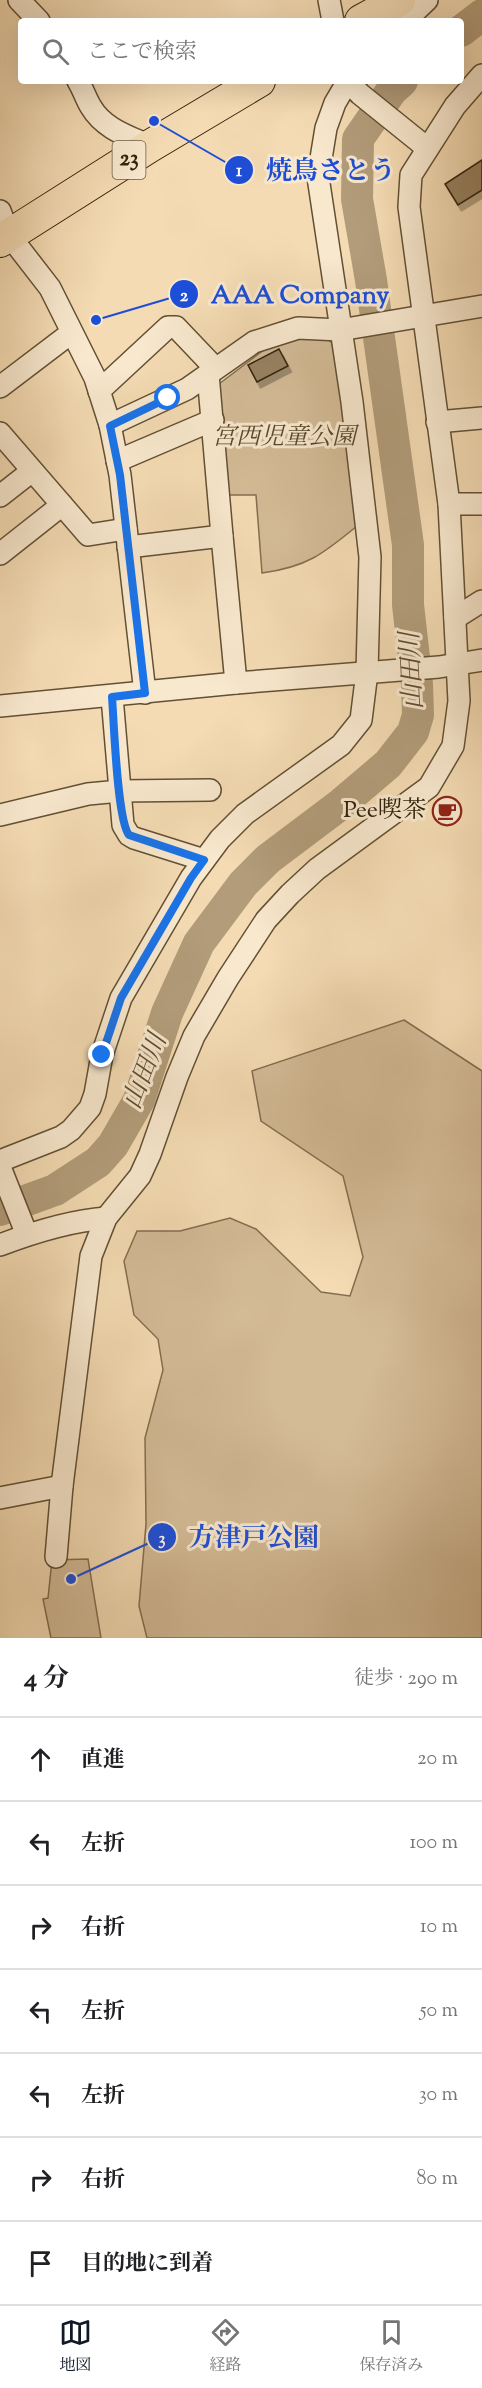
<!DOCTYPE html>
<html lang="ja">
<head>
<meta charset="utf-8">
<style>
	:root { --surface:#fff; --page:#f6f6f6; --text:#202124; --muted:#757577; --line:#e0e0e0; --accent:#111827 }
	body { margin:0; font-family:"Sorts Mill Goudy","Noto Serif JP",serif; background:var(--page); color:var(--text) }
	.stop { position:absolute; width:18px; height:18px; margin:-14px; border:4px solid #1a73e8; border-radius:50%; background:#fff }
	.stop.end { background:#1a73e8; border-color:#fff; box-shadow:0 2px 6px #0008 }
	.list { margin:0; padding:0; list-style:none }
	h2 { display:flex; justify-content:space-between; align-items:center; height:78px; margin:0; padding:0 24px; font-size:26px }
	h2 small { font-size:20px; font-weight:400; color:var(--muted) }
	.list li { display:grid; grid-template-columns:39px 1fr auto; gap:18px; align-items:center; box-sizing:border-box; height:84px; padding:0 24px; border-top:2px solid var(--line) }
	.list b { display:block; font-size:22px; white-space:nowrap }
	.list em { font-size:20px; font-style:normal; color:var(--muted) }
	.icon { flex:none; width:33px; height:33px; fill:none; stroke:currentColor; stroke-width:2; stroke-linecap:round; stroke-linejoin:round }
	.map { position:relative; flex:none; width:482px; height:1638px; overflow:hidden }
	.search { position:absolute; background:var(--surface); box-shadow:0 6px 24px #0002; left:18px; right:18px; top:18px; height:66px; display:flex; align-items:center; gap:15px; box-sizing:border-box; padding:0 21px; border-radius:6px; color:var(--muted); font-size:22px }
	.sheet { height:666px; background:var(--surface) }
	nav { display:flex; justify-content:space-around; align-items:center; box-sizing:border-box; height:84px; border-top:2px solid var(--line); background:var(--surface); font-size:16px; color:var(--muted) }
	nav a { display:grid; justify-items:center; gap:3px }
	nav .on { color:var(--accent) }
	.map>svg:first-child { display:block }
	.green { fill:#d3bb96; stroke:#826e50; stroke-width:1.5 }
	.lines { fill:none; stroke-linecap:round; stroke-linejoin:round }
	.river { stroke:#b29c7a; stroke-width:32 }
	.building { fill:#978262; stroke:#32210a; stroke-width:1.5; filter:url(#shadow) }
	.street-casing { stroke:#625034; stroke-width:24 }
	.primary-casing { stroke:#32210a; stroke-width:34 }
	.street { stroke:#f8e8ce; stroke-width:21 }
	.primary { stroke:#f4dbb3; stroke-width:32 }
	.route { stroke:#1a73e8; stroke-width:8 }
	.labels { text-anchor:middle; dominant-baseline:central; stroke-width:6; stroke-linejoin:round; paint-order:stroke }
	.shield { fill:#f8e8ce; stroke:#6d5d45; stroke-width:1.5 }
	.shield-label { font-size:22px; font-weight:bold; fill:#32210a }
	.park-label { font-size:24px; font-style:italic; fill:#5a482d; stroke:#f8e8ce }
	.poi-label { font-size:24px; fill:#32210a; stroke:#f8e8ce; text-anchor:end }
	.water-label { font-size:26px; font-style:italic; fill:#5f4c31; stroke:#f8e8ce }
	.leader { fill:none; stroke:#1d4ed8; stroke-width:2 }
	.callout-dot { fill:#1d4ed8; stroke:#f8e8ce; stroke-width:2 }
	.mark-label { font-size:18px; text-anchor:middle; font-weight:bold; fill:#fff }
	.callout-label { font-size:26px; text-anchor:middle; font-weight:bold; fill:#1d4ed8; stroke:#f8e8ce; stroke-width:6; stroke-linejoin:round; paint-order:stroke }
</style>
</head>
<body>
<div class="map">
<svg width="482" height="1638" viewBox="0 0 482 1638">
	<defs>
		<filter id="shadow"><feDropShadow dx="3.5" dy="6" stdDeviation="0" flood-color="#0004"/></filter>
	</defs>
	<rect width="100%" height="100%" fill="#f4dbb3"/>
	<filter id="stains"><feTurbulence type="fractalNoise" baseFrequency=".00333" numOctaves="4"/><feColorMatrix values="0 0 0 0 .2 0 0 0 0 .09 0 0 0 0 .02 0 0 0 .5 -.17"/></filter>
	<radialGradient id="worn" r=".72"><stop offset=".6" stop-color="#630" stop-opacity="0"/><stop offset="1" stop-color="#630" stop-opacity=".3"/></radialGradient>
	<!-- green -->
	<g class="green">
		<path d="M325 336 332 343 347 436 357 526C323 554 307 567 262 573L256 495H229L215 387 269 346 301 337Z"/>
		<path d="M404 1020 482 1071V1638H147L139 1606 146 1524 145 1438 163 1370 158 1339 134 1315 124 1261 137 1231H180L230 1218 256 1229 321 1292 350 1296 363 1257 343 1176 261 1121 252 1071Z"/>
		<path d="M88 1559 101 1638H51L43 1599 48 1598 52 1560Z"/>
	</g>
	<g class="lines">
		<!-- river -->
		<g class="river">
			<path d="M461 31 482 15"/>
			<path d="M0 1210 55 1190 98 1162 113 1145 139 1100 167 1013 199 943 243 884 268 859 341 804 388 764 413 732 418 715 417 684 408 605V545L371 280 357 199 358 139 392 90 402 81"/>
		</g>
	</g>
	<!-- building -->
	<g class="building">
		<path d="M482 160V190L458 205 445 184Z"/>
		<path d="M279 349 288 366 257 382 248 365Z"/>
	</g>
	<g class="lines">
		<!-- street casing -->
		<g class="street-casing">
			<g id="street">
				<path d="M19 0 39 21"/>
				<path d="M329 0 333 21"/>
				<path d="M405 21 427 0"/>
				<path d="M78 81C83 89 86 99 91 107 104 129 128 136 150 146"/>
				<path d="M348 81 360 94 427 148"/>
				<path d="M0 211 9 235 50 288 95 378 110 425 120 475 145 693"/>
				<path d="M208 374 222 536"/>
				<path d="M0 387 71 333"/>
				<path d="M99 391 168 327H176L215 368"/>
				<path d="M437 422 482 418"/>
				<path d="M110 425 187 389 254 342 298 328 340 330 482 306"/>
				<path d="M0 433 88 535 126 529"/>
				<path d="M117 461 213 420"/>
				<path d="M0 496 32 471"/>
				<path d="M449 504H482"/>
				<path d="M128 547 222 536 236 683"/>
				<path d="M0 554 62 505"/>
				<path d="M455 618 482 601"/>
				<path d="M112 697 123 825 129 835 134 838 204 860"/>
				<path d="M0 706 236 683 439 667 482 660"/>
				<path d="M0 815 88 794 120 791 210 790"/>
				<path d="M0 1161 61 1137 71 1130 90 1108 95 1094 102 1055 121 998 191 878 220 839 245 814 341 745 361 720 367 672 370 557 352 402 318 177 326 128 335 103 348 81"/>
				<path d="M0 1167 27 1235"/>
				<path d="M0 1245C34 1232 69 1221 106 1218"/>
				<path d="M0 1498 62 1486 91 1256 106 1218 140 1176 150 1154 177 1077 194 1036 228 978 266 920 290 894 317 869 429 787 453 746 459 701 449 504 409 207 411 175 455 106 482 75"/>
				<path d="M56 1557 62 1486"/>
			</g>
		</g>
		<!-- primary casing -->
		<g class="primary-casing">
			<g id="primary">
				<path d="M361 21 399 0"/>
				<path d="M0 241 150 146 259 81"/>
			</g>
		</g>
		<!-- street -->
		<use href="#street" class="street"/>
		<!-- primary -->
		<use href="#primary" class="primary"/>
	</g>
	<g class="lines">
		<!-- route -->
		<path class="route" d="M102 1055 121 998 191 878 204 860 129 835C117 820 114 722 112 697L145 693 120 475 110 426 168 398"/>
	</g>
	<!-- icons -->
	<defs>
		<g id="cafe-ring" transform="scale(1.5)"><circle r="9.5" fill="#f8e8ce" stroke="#8f2418" stroke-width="1.5"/><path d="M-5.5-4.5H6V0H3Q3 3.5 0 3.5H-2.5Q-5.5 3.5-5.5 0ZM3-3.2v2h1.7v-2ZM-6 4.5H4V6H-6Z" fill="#8f2418"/></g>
	</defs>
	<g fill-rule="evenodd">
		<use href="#cafe-ring" x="447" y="811"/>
	</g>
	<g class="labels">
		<!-- shield labels -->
		<rect class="shield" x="112.5" y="141" width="33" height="38" rx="4.5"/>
		<g class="shield-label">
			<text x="129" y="160">23</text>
		</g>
		<!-- park labels -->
		<g class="park-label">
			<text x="284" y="438">宮西児童公園</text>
		</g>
		<!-- poi labels -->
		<g class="poi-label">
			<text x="426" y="811">Pee喫茶</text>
		</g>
		<!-- water labels -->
		<g class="water-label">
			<text transform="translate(413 671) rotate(-93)">山田川</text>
			<text transform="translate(146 1072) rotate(-69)">山田川</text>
		</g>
	</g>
	<!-- callouts -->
	<path class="leader" d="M154 121L239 170M96 320L184 294M71 1579L162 1537"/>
	<g class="callout-dot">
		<circle cx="154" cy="121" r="6"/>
		<circle cx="96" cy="320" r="6"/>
		<circle cx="71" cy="1579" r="6"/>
		<circle cx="239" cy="170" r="15"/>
		<circle cx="184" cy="294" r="15"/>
		<circle cx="162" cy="1537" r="15"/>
	</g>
	<g class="mark-label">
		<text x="239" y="176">1</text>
		<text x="184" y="301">2</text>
		<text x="162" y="1544">3</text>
	</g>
	<g class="callout-label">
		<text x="331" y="179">焼鳥さとう</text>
		<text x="300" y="303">AAA Company</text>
		<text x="254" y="1546">方津戸公園</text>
	</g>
	<rect width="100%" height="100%" filter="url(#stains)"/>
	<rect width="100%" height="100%" fill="url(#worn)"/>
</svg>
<div class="stop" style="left:168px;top:398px"></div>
<div class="stop end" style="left:102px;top:1055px"></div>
<div class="search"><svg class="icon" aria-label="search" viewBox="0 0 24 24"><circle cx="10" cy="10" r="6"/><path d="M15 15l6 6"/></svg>ここで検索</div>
</div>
<section class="sheet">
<h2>4 分<small>徒歩 · 290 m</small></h2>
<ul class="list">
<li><svg class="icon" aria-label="ahead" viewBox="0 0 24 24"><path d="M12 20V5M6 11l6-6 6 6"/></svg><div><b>直進</b></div><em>20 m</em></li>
<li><svg class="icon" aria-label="left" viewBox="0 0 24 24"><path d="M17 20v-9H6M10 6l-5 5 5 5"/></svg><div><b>左折</b></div><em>100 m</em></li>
<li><svg class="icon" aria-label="right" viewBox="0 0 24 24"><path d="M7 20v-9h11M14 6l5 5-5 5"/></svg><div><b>右折</b></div><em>10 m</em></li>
<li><svg class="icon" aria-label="left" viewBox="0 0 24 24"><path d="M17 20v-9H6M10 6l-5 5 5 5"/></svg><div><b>左折</b></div><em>50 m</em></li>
<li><svg class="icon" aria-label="left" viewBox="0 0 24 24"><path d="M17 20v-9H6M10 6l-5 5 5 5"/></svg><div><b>左折</b></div><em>30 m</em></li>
<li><svg class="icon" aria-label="right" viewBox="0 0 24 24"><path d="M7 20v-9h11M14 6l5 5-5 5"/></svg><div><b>右折</b></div><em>80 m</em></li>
<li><svg class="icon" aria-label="arrive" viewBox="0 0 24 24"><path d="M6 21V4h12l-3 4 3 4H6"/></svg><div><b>目的地に到着</b></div></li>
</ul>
</section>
<nav>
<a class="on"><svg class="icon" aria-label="map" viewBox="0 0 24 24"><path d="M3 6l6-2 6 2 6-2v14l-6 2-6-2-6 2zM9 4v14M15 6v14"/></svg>地図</a>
<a><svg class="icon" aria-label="directions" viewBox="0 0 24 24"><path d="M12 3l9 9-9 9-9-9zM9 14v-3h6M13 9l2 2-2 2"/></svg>経路</a>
<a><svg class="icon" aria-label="saved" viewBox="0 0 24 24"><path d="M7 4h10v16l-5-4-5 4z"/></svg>保存済み</a>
</nav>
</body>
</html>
